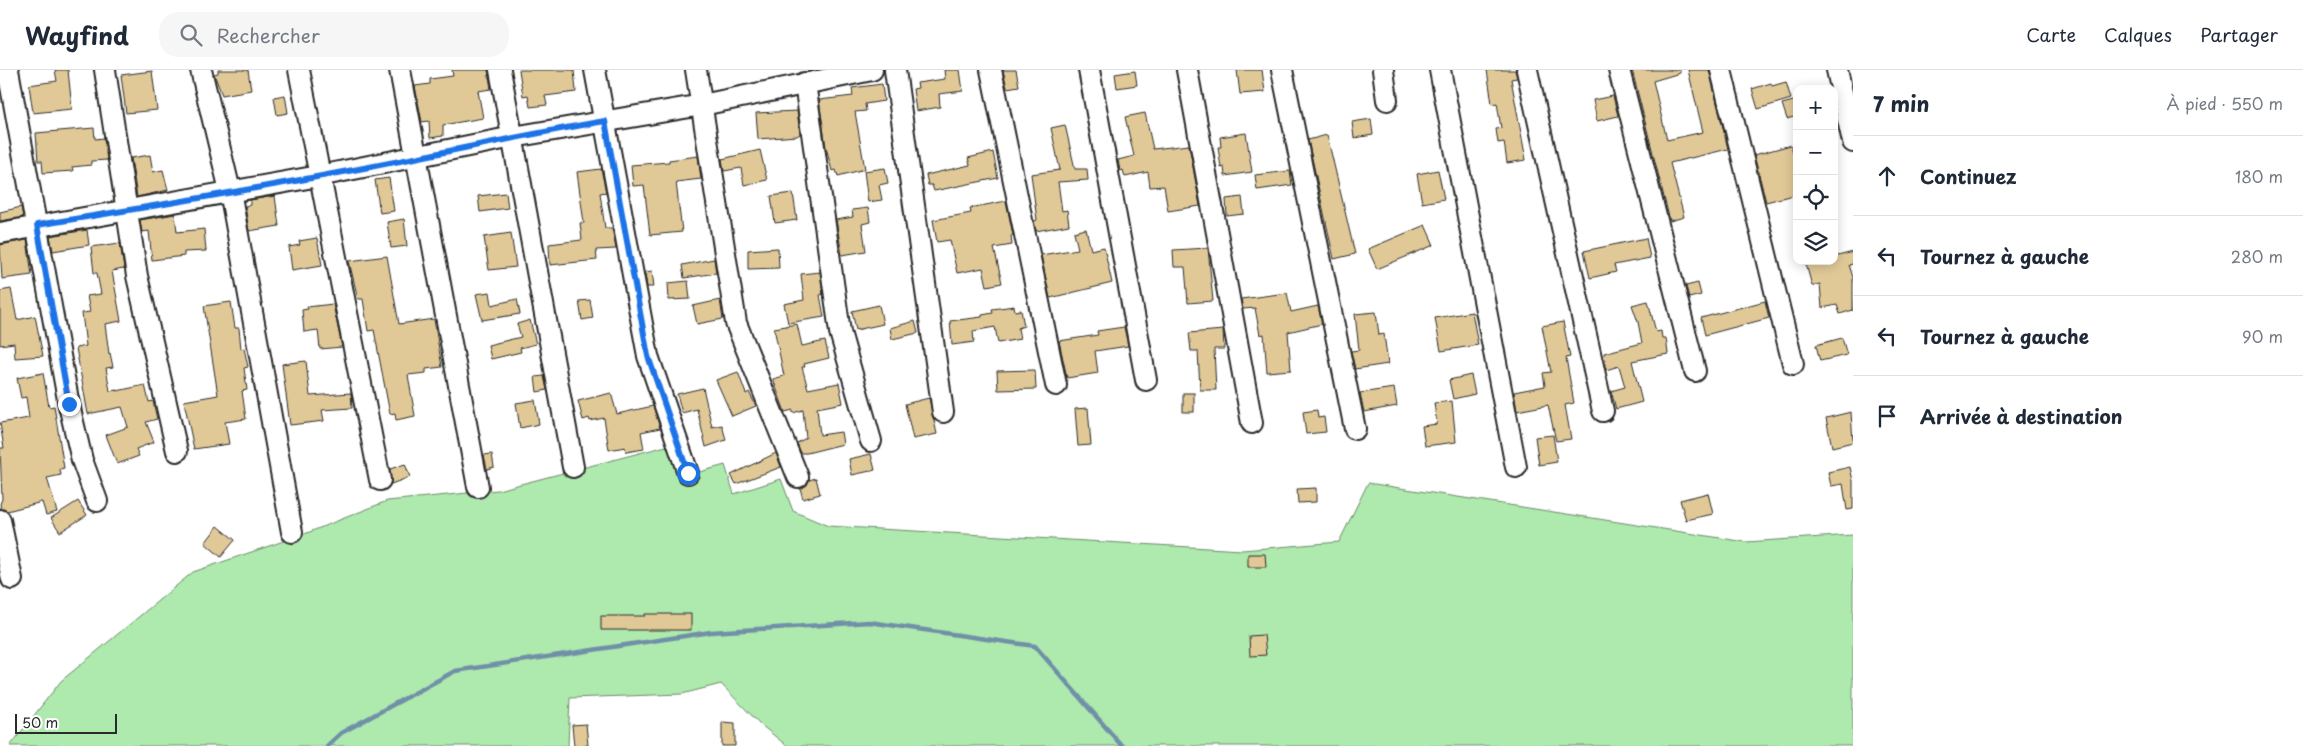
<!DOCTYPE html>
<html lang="fr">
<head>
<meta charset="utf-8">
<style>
	:root { --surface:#fff; --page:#f6f6f7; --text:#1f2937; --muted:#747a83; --line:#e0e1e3 }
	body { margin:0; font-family:"Playpen Sans",sans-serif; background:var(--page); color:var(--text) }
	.controls { position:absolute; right:15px; top:15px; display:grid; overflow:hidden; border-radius:10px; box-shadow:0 2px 12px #0003 }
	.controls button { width:45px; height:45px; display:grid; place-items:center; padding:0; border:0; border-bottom:1px solid var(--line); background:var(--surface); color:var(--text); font:25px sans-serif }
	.scale { position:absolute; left:15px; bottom:12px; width:102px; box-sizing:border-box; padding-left:5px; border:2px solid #2b2b2b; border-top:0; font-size:14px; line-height:18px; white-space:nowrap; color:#2b2b2b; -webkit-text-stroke:4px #fff; paint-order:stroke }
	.stop { position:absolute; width:15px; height:15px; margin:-11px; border:4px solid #1a73e8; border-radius:50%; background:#fff }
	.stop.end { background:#1a73e8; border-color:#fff; box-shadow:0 1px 5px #0008 }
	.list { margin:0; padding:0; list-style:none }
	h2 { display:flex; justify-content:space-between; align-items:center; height:65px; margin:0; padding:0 20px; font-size:21px }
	h2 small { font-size:16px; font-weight:400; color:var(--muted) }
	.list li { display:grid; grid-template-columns:32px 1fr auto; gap:15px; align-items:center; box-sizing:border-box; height:80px; padding:0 20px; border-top:1px solid var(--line) }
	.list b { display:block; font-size:19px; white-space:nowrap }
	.list em { font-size:16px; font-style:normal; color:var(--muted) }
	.icon { flex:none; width:28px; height:28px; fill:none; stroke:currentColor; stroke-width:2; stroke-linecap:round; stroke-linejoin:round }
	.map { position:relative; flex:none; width:1853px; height:676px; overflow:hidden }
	header { display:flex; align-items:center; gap:30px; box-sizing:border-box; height:70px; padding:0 25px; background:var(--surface); border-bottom:1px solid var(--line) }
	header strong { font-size:24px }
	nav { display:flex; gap:28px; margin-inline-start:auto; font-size:18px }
	.search { width:350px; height:45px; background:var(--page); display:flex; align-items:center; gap:12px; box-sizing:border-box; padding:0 18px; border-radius:20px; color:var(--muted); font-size:19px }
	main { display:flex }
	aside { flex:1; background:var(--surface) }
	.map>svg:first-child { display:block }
	.green { fill:#aee9ad; stroke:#6c8a6c }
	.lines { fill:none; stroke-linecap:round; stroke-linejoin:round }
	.stream { stroke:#6f90a8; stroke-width:4.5 }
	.building { fill:#e1c997; stroke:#2b2b2b }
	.minor-casing { stroke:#2b2b2b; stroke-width:24 }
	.minor { stroke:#fff; stroke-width:20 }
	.route { stroke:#1a73e8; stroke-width:6 }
</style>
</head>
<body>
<header>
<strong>Wayfind</strong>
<div class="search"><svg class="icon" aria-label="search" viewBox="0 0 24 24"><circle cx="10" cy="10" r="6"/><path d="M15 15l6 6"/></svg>Rechercher</div>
<nav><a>Carte</a><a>Calques</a><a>Partager</a></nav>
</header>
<main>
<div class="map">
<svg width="1853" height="676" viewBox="0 0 1853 676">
	<rect width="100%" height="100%" fill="#fff"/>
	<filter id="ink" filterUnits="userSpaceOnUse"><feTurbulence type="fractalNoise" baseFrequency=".02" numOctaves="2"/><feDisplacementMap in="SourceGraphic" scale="10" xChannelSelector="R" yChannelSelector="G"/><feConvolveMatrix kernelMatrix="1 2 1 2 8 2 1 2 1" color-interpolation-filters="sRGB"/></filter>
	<g filter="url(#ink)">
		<!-- green -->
		<path class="green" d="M670 375 681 407 725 395 734 424 781 409 793 441 828 456 1242 480 1339 472 1368 413 1746 472 1853 465V676H787L761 655 721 614 682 624 570 628 568 676H10L61 611 193 502 307 463 387 431 498 420Z"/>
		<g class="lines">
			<!-- stream -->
			<path class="stream" d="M327 676 341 663 455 601 711 562 869 552 1035 576 1122 676"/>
		</g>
		<!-- building -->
		<g class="building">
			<path d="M55 0H68L72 39 33 43 29 15 57 11Z"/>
			<path d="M218 0H248L251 20 222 25 214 4 218 3Z"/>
			<path d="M452 0H488L491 19 478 21 483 48 443 55V66L430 68 429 51 422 52 415 16 430 14V9L453 6Z"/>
			<path d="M519 0H574L576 22 545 26 547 35 530 37 528 25 523 26Z"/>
			<path d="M944 0H960L963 21 939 24 940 37 916 41 913 19 918 18 917 13 945 9Z"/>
			<path d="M1003 0H1016L1019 16 1007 18Z"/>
			<path d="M1237 0H1262L1265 22 1240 24Z"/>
			<path d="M1487 0H1515L1517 8 1511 9 1526 90 1507 93 1504 72 1498 73 1496 59 1501 58 1497 33 1492 34Z"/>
			<path d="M1632 0H1680V3L1653 11 1667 70 1703 62 1688 0H1709L1728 79 1670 93 1684 147 1670 151Z"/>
			<path d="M152 1 157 40 126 43 121 5Z"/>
			<path d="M1135 1 1137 15 1117 18 1115 4Z"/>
			<path d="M1786 12 1791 29 1758 39 1752 19 1771 13 1772 16Z"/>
			<path d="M882 14 884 31 865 34 866 41 855 42 865 99 838 106 836 100 832 101 826 77 819 30 853 26 852 18Z"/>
			<path d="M285 25 288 43 277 45 274 27Z"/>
			<path d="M1613 26 1618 46 1597 51 1593 30Z"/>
			<path d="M1797 30V46L1787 49 1782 34Z"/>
			<path d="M797 41 800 64 797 66 758 69 756 43Z"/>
			<path d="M1145 43 1153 79 1189 75 1200 136 1168 141 1164 116 1150 117 1148 102 1125 107 1123 100 1120 101 1118 90 1134 86 1125 47Z"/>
			<path d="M1371 49 1373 65 1354 68 1352 52Z"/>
			<path d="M1065 55 1075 99H1087L1088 110 1058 112 1062 141 1067 140 1069 155 1036 161 1034 151 1037 150 1031 104 1060 100 1051 58Z"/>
			<path d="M94 58 95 69 104 68 107 90 91 91V95L72 97 73 101 43 103 42 91H38L36 63Z"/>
			<path d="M1246 63 1252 102 1225 106 1224 97 1221 98 1218 77H1221L1220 67Z"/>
			<path d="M1327 65 1355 184 1334 189 1308 70Z"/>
			<path d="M1791 75 1797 97V124L1766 132 1754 85Z"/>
			<path d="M760 80 767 110 744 115 741 98 724 101 722 89Z"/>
			<path d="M993 82 998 108 934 121 932 115H928L926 105 970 95 968 88Z"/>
			<path d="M150 85 153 102 163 100 168 120 137 127 131 88Z"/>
			<path d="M698 86 701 109 676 112 682 162 650 165 644 115 633 116 631 95 669 92V90Z"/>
			<path d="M885 98 888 113 879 115 882 130 868 132 864 101Z"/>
			<path d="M601 99 606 122 600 123 605 158H612L616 179 596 180 597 190 550 195 549 174 582 170 580 153H584L577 102Z"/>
			<path d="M1438 100 1444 129 1422 133 1417 104Z"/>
			<path d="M1290 101 1292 115 1257 120 1255 105Z"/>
			<path d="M389 108 394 141 380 143 375 110Z"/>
			<path d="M506 123 508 138 480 142 478 126Z"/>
			<path d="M793 123 797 150 775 153 771 126Z"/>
			<path d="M275 126 279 156 249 161 245 136 250 135V130Z"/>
			<path d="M1242 127 1244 144 1227 146 1226 129Z"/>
			<path d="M1006 131 1013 165 1011 166 1012 175 994 178 1002 213 987 216 983 198 957 203 950 170 937 172 933 150 971 143 970 138Z"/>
			<path d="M21 137 23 147 0 151V142Z"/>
			<path d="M868 138 870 152 862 154 866 181 842 185 836 150 853 147 852 140Z"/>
			<path d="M175 144 177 162 204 159 206 181 184 182V186L152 190 149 161 142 162 140 150Z"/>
			<path d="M404 149 407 176 391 178 387 152Z"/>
			<path d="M1425 155 1434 175 1377 199 1368 179Z"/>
			<path d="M1086 159 1091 180 1104 177 1112 213 1050 228 1041 185 1078 179 1074 162Z"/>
			<path d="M87 160 89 175 53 181 50 166Z"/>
			<path d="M511 163 516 197 489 200 484 167Z"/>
			<path d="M317 168 322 195 292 200 289 177 300 175 299 171Z"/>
			<path d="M1646 168 1650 188 1614 195 1616 202 1590 208 1584 181Z"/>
			<path d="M27 170 32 205 2 209 0 175Z"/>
			<path d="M120 173 124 199 112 201 121 251 105 254 109 284 110 283 113 297 106 298 110 321 117 320V321L145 315 149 332 153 331 157 349 146 352 154 372 136 379 139 386 117 394 106 365 128 357 122 337 88 344 76 278 86 276 82 243 90 242 87 226 101 224 97 203H94L91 177Z"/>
			<path d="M778 178 779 198 748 199V180Z"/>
			<path d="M1208 178 1213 231 1188 233 1185 197H1174L1173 180Z"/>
			<path d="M1853 182V194L1849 195 1853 207V240L1840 244 1837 235 1822 238 1820 214 1812 216 1806 194 1817 191H1834V187Z"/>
			<path d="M387 186 399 254 434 249 442 297 426 299V303L408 305 415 346 396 350 395 343 390 344 374 260 368 261 363 229H358L349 191Z"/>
			<path d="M714 189 716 203 684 208 682 195Z"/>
			<path d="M652 201 654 217H647L645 202Z"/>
			<path d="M820 202 823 224 820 225 824 247 788 253 784 234 804 230 801 204Z"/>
			<path d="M688 211 690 229 669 230 668 213Z"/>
			<path d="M1698 213 1701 225 1689 228 1686 216Z"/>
			<path d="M11 219 17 250 35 246 43 286 15 288 14 273 0 275V221Z"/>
			<path d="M490 222 492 235 517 229 520 244 482 250 476 224Z"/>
			<path d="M1287 223 1291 242 1318 236 1322 254 1288 262 1291 300 1267 302 1264 264 1260 265 1255 238 1243 239 1241 229Z"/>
			<path d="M590 230 593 248 582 250 579 231Z"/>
			<path d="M720 230 723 249 697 254 693 236Z"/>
			<path d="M1648 231 1656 262 1661 261 1662 268H1666L1668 284 1632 291 1642 332 1616 339 1611 321 1625 317 1619 296 1606 300 1604 283 1642 273 1638 252 1632 235Z"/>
			<path d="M1765 231 1769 248 1705 265 1701 248Z"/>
			<path d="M231 232 235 258H239L241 279 244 278 248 297 244 298 247 320 242 321 246 349 225 352 229 374 194 379 184 331 218 325 204 236Z"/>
			<path d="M333 234 342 277 320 279 318 260 304 262 302 240 308 239 307 237Z"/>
			<path d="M879 235 883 254 856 260 852 241Z"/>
			<path d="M1014 236 1015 241 1021 240 1024 256 1018 258 1020 269 998 273 995 257 973 261 974 272 952 275 950 251 982 247V245L993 243 992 239Z"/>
			<path d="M1376 242 1379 265 1384 264 1388 294 1355 299 1351 281 1359 280 1355 244Z"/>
			<path d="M1472 242 1478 275 1441 281 1435 248Z"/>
			<path d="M530 250 536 274 520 278 521 282 491 289 488 275 521 267 517 254Z"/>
			<path d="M915 251 918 263 892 269 890 258Z"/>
			<path d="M1563 252 1570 287 1566 288 1574 333 1565 335 1571 369 1556 371 1548 335 1517 341 1514 322 1545 316 1543 303 1551 302 1542 256Z"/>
			<path d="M797 254 802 276 825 271 829 288 804 294 805 297H802L808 319 839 313 843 333 817 338 820 365 841 362 843 374 807 383H801L797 373 806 368 803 340 793 343V340L785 342 773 309 784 306 774 258Z"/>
			<path d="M1124 257 1128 276 1095 281 1098 303 1067 308 1059 271 1098 265 1097 261Z"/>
			<path d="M1223 260 1224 279H1214L1216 320H1200L1198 281H1191L1189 263Z"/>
			<path d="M1842 268 1847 285 1820 291 1816 275Z"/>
			<path d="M306 291 310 326 351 323 352 338 322 340 324 351 290 355 282 294Z"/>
			<path d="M1035 300 1036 319 998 320 997 301Z"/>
			<path d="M738 302 746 324 749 322 756 336 732 346 716 310Z"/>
			<path d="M43 303 49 337 54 336 64 398 60 399 61 405 47 408 57 442 46 445 42 432 7 441 1 439 0 434 2 429 0 378H4L0 353 29 348 26 327 21 328 17 308Z"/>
			<path d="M1471 305 1475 324 1453 329 1449 310Z"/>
			<path d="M544 306 547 320 537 322 535 307Z"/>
			<path d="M703 318 712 357 722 355 726 370 706 377 697 339 682 343 677 324Z"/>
			<path d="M1394 318 1397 336 1364 342 1360 323Z"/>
			<path d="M611 323 617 344 653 336 660 358 641 362 644 379 626 382 625 377 609 380 604 348 590 351 589 348 583 350 578 331Z"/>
			<rect x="1183" y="323" width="11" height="19"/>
			<path d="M929 328 937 364 913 369 905 334Z"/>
			<path d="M535 330 539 354 520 358 516 333Z"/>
			<path d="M1452 331 1456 372 1425 376 1422 356 1437 354 1434 333Z"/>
			<path d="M1088 338 1091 375 1078 376 1075 339Z"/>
			<path d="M1317 340 1318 348 1324 347 1326 362 1306 364 1303 342Z"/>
			<path d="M1851 342 1853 372 1832 377 1826 348Z"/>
			<path d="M1553 365 1557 392 1539 395 1535 367Z"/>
			<path d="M776 383 781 397 736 414 731 405Z"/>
			<path d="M492 384 494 397 487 399 484 385Z"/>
			<path d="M871 384 875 400 852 405 849 389Z"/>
			<path d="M405 394 410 407 391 414 390 399Z"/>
			<path d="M1850 397 1853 411V439L1847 440 1843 414 1831 416 1828 402Z"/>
			<path d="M816 408 820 424 803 429 800 418 807 415 809 410Z"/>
			<path d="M1316 418V432L1298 433 1297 419Z"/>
			<path d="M1708 423 1713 444 1686 450 1680 430Z"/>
			<path d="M78 431 87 445 60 462 51 448Z"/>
			<path d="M218 456 235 470 221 487 205 473Z"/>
			<path d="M1248 484H1265L1266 497H1248Z"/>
			<path d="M645 544H691V560H601V546H645Z"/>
			<path d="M1264 565 1266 585 1250 586 1249 566Z"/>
			<path d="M722 652 735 653V676H722Z"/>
			<path d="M586 654 588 675 574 676 572 655Z"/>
		</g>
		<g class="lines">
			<!-- minor casing -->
			<g class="minor-casing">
				<g id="minor">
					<path d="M8 0 69 335 82 390 97 431"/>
					<path d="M105 0 137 206 177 381"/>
					<path d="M201 0 230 121 292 462"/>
					<path d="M299 0 380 410"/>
					<path d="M400 0 478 417"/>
					<path d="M500 0 573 397"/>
					<path d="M595 0 648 286 688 403"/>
					<path d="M696 0 736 253 798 407"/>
					<path d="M895 0 943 342"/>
					<path d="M991 0 1056 315"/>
					<path d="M1089 0 1146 310"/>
					<path d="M1187 0 1252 353"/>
					<path d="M1282 0 1355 359"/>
					<path d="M1383 0 1387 30"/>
					<path d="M1440 0 1516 397"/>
					<path d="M1527 0 1603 341"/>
					<path d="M1619 0 1695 301"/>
					<path d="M1721 0 1793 294"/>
					<path d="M1837 0 1853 72"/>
					<path d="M805 13 840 262 871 371"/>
					<path d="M0 163 319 106 513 67 702 35 872 0"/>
					<path d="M0 450 12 509"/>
				</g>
			</g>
			<!-- minor -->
			<use href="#minor" class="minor"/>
		</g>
	</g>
	<g class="lines" filter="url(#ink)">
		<!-- route -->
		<path class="route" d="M69 334 37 155C163 135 290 113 415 88 478 75 541 62 605 51L648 286 688 403"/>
	</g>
</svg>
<div class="controls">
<button>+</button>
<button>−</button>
<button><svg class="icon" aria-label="locate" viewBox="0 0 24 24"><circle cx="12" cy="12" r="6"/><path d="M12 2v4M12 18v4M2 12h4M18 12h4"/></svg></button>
<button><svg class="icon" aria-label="layers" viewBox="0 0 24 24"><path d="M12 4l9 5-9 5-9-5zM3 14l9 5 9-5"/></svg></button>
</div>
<div class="scale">50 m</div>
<div class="stop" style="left:688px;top:403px"></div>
<div class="stop end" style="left:69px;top:334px"></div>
</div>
<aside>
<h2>7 min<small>À pied · 550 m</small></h2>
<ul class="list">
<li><svg class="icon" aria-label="ahead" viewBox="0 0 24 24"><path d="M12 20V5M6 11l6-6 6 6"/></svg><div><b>Continuez</b></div><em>180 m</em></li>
<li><svg class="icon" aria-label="left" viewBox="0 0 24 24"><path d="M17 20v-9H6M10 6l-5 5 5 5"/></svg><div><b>Tournez à gauche</b></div><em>280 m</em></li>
<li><svg class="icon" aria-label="left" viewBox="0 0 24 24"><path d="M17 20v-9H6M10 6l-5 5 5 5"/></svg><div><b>Tournez à gauche</b></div><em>90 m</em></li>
<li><svg class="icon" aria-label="arrive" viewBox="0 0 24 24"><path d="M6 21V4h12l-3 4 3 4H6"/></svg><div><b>Arrivée à destination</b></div></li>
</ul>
</aside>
</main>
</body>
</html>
